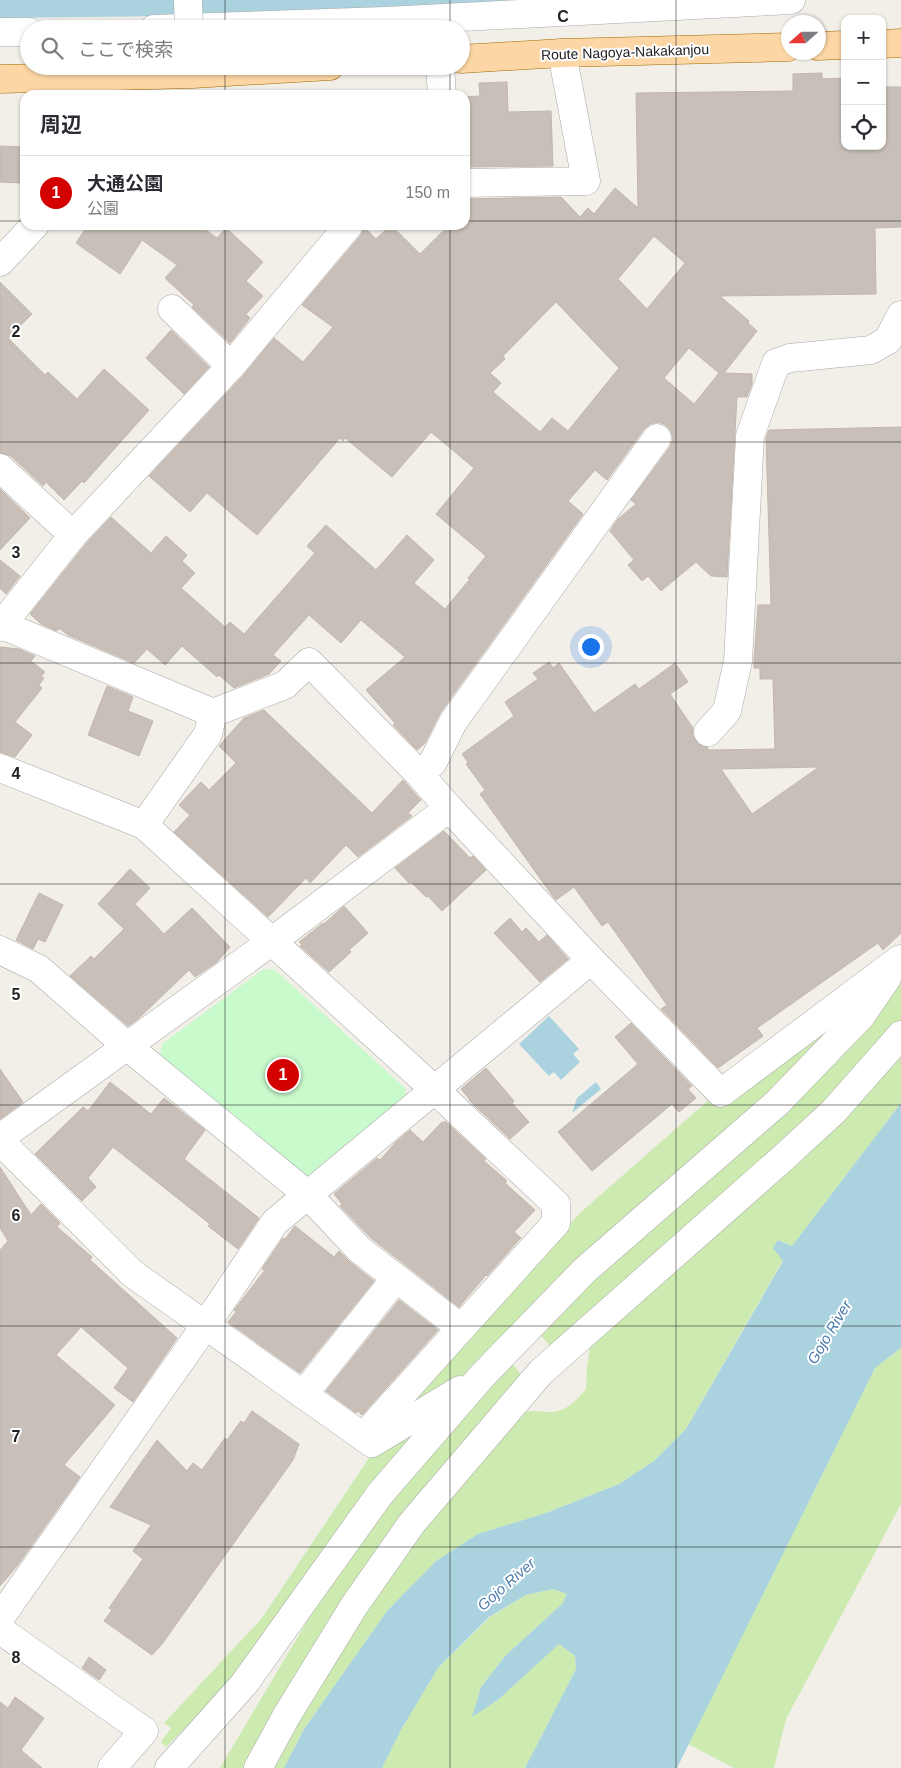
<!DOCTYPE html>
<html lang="ja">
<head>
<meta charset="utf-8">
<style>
	:root { --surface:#fff; --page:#f7f7f7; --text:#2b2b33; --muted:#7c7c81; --line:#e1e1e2; --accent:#d40000 }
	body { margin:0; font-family:Helvetica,"Noto Sans JP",sans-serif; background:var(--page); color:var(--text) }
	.controls { position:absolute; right:15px; top:15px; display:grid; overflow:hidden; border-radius:10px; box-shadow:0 1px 4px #0004 }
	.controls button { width:45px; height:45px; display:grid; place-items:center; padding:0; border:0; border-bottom:1px solid var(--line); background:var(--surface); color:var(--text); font:25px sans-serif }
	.compass { position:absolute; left:781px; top:15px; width:45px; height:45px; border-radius:50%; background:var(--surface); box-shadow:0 1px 4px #0004; rotate:249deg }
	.you { position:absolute; left:590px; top:646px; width:18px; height:18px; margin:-12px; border:4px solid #fff; border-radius:50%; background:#1a73e8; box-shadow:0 0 0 8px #1a73e833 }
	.badge { display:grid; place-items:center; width:32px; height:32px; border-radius:50%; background:var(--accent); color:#fff; font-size:16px; font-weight:700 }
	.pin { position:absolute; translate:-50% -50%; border:2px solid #fff; box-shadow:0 1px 5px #0006 }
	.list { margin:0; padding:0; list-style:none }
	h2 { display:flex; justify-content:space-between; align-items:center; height:65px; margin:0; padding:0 20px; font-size:21px }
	h2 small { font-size:16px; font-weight:400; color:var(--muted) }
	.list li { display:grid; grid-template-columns:32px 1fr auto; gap:15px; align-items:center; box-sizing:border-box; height:75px; padding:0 20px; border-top:1px solid var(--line) }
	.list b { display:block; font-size:19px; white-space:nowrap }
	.list p { margin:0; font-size:16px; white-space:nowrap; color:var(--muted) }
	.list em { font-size:16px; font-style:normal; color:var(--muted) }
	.icon { flex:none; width:28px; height:28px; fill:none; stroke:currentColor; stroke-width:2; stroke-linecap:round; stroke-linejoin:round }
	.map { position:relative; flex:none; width:901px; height:1768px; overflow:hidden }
	.search { position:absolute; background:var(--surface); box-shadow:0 1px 4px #0004; left:20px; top:20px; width:450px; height:55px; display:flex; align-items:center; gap:12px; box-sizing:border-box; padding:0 18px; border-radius:28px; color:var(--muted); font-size:19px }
	.panel { position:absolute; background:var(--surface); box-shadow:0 1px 4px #0004; left:20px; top:90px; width:450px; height:140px; border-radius:15px }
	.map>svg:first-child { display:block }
	.grass { fill:#cdebb0 }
	.park { fill:#c8facc }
	.water { fill:#aad3df }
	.building { fill:#c7bfb8; stroke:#c4b6ab; fill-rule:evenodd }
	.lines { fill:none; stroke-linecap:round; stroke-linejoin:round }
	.minor-casing { stroke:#a9a9a9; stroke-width:29 }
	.major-casing { stroke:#a06b00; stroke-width:29 }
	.minor { stroke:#fff; stroke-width:28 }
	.major { stroke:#fcd6a4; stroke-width:28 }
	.minor-bridge-casing { stroke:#a9a9a9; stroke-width:29; stroke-linecap:butt }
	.minor-bridge { stroke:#fff; stroke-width:28 }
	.grid { fill:none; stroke:#222; stroke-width:1; stroke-opacity:0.55 }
	.labels { text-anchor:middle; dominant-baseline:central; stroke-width:4; stroke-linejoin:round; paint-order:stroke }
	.street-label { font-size:14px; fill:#222; stroke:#fff }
	.water-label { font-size:15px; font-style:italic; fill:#4a7aab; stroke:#fff }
	.grid-label { font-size:16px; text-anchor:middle; font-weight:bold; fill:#222; stroke:#fff; stroke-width:4; stroke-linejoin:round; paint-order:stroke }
</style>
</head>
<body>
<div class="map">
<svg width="901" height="1768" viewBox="0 0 901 1768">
	<rect width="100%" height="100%" fill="#f2efe9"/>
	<!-- grass -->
	<g class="grass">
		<path d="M901 980V1023L837 1092 552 1348 537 1331 858 1030Z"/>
		<path d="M856 1006 752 1111 473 1370 384 1426 581 1212 711 1098 718 1108Z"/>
		<path d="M901 1052V1103L792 1246 778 1240 783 1260 686 1429 654 1461 619 1484 546 1513 478 1534 436 1561 387 1611 304 1729 284 1768H266L418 1530 521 1413C534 1408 545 1414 557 1411 569 1409 579 1397 586 1389L587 1367 591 1341Z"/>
		<path d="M901 1348V1504L786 1719 774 1768H734L688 1744 875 1368Z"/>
		<path d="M509 1359 522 1376 247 1768H220L325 1591 387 1507 480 1389Z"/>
		<path d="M449 1402 225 1689 166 1747 161 1742 171 1728 164 1723 262 1618 373 1452Z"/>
		<path d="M553 1589 567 1594 562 1604 505 1656 481 1687 473 1716 498 1700 559 1643 575 1656 576 1669 525 1768H382L401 1730 438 1668 490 1617 526 1595Z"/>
	</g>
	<!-- park -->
	<path class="park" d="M274 969 405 1088 407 1100 317 1177 302 1176 159 1062 162 1044 262 970Z"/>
	<!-- water -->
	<g class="water">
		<path d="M0 0H520L211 19 176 16 0 18Z"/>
		<path d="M549 1016 579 1049 573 1054 580 1062 561 1080 554 1072 549 1076 519 1044Z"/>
		<path d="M596 1082 601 1089 572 1113 577 1098Z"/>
		<path d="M901 1103V1348L875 1368 677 1768H525L576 1669 575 1656 559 1644 498 1700 472 1717 481 1687 505 1656 562 1604 567 1594 553 1589 526 1595 489 1617 438 1668 401 1730 382 1768H284L304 1729 387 1611 436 1561 478 1534 546 1513 619 1484 654 1461 686 1429 783 1261 773 1248 778 1240 792 1246Z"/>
	</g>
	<!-- building -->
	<g class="building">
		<path d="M822 73V79L845 78V146H882V87H901V227L875 228 876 294 720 296 749 321 748 323 757 331 724 373 752 374V384L747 397H737L727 577 711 576 696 562 661 591 648 576 642 581 628 565 634 560 610 531 618 519 636 504 631 500 670 447 673 439 671 431 666 425 658 422 650 424 644 429 607 480 595 470 568 501 583 514 440 713 425 743 417 750 393 725 395 723 366 690 405 657 361 620 341 643 309 615 273 655 281 661 269 674 234 688 219 675 217 677 182 646 165 665 147 649 134 663 68 635 59 628 57 631 41 624 30 614 85 545 111 517 151 553 166 536 187 555 182 561 195 573 181 588 225 627 230 622 244 634 315 553 307 546 326 525 376 570 407 535 434 560 414 583 445 609 470 579 468 578 486 556 436 514 474 468 431 432 392 477 345 438 343 441 340 438 257 535 207 493 190 512 149 476 242 377 274 338 303 362 333 327 302 305 361 235 364 227 376 239 391 225 420 254 449 225H465V199L561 197 580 217 588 208 594 214 615 188 638 208 636 93 793 91V74ZM654 236 685 263 647 309 618 279ZM556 302 619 368 568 431 552 418 540 432 493 392 501 383 490 373 505 359 503 356ZM689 348 719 373 694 404 664 378Z"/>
		<path d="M507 82 508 112 551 111 553 166 465 167V97L480 96 479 83Z"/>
		<path d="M0 146 24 147 22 183 0 182Z"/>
		<path d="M88 225H199L217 238 226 228 263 262 246 281 263 296 246 314 250 318 230 343 192 307 194 305 165 278 177 265 142 240 120 274 76 243Z"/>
		<path d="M0 282 32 314 8 338 45 375 48 372 77 399 104 369 149 410 84 483 82 481 64 500 46 482 43 486 11 456 0 453Z"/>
		<path d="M171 330 209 367 184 394 146 358Z"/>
		<path d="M901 427V933L883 950 878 943 757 1028 763 1036 718 1068 661 1009 667 1005 608 922 602 926 574 887 556 900 554 898 480 794 485 790 466 764 468 762 462 754 514 716 505 702 538 679 533 673 549 662 553 668 559 663 594 713 635 684 639 689 675 663 688 682 670 694 693 728V736L698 744 707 747 709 750 775 749 773 679H760V668H754V660L758 605H771L766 438 769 430ZM819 767 752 814 721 769Z"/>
		<path d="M0 489 30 518 0 550Z"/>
		<path d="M0 560 20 576 6 594 0 588Z"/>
		<path d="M0 647 19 649 35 656 31 661 45 672 41 676 44 678 39 685 42 688 15 722 32 735 15 757 0 752Z"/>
		<path d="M107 686 133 697 128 711 153 721 139 756 88 735Z"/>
		<path d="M264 710 372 813 403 780 421 800 408 813 412 816 358 857 346 845 310 883 306 878 268 917 174 832 190 815 179 805 201 782 209 790 236 763 219 746 244 718Z"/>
		<path d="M444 831 470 858 473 856 486 870 442 911 428 896 426 897 411 882 409 883 395 868Z"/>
		<path d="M130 869 150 888 135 904 164 934 192 908 230 947 217 962 195 977 189 970 138 1019 128 1026 70 976 91 956 94 959 124 929 98 904Z"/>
		<path d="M39 893 63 905 45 942 38 939 33 949 16 940Z"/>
		<path d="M344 906 368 933 349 950 351 952 329 972 300 946 302 944 299 942 323 923 324 924Z"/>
		<path d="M510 918 522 932 526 928 539 942 547 935 568 959 540 982 494 933Z"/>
		<path d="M631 1023 692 1086 688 1089 696 1098 679 1112 672 1104 592 1171 558 1132 638 1064 615 1037Z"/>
		<path d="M486 1068 514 1101 512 1103 529 1122 510 1139 469 1100H470L461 1089Z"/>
		<path d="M0 1069 23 1102 0 1119Z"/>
		<path d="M110 1082 151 1114 164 1098 205 1130 184 1159 259 1218 238 1249 208 1226 210 1224 113 1147 88 1178 96 1187 82 1201 35 1154 83 1107 88 1111Z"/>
		<path d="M445 1121 486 1159 484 1161 507 1181 505 1183 535 1210 514 1232 521 1238 517 1242 487 1276 486 1275 459 1307 371 1238 340 1206 342 1204 334 1194 377 1158 380 1160 396 1142 410 1130 423 1142 442 1122 443 1123Z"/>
		<path d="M0 1167 31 1215 41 1204 60 1223 57 1227 92 1257 90 1260 177 1338 133 1402 114 1388 128 1368 81 1327 56 1355 115 1405 64 1465 80 1477 17 1566 0 1586V1250L8 1241 0 1228Z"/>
		<path d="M295 1226 334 1257 339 1251 350 1262 374 1281 300 1373 228 1322 236 1312 234 1310 238 1305 265 1270 262 1269 283 1238 285 1239Z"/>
		<path d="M399 1300 438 1330 362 1415 358 1411 356 1413 326 1391Z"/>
		<path d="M252 1411 299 1444 293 1460 162 1644 152 1655 104 1621 112 1610 109 1608 143 1559 133 1551 151 1525 110 1507 157 1440 187 1471 193 1463 202 1470 225 1438 227 1440 241 1421 244 1423Z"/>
		<path d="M89 1657 106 1670 99 1680 82 1668Z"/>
		<path d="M15 1697 44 1718 21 1750 42 1768H0V1702L8 1708Z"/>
	</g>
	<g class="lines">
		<!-- minor casing -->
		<g class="minor-casing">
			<g id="minor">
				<path d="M154 29 385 21 791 0"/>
				<path d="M0 32H29"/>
				<path d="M440 66 442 95"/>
				<path d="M465 183 586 181 562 53"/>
				<path d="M0 262 35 225"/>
				<path d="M172 309 231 366"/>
				<path d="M0 468 73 535"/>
				<path d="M0 624 213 713 285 685 309 662 420 775 449 808 591 960 721 1093 900 959"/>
				<path d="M0 627 73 535 231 366 349 225"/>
				<path d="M708 732 727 711 738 661 750 436 776 363 790 358 871 350 888 340 901 315"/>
				<path d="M0 768 144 825 435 1090 556 1204V1223L363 1437"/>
				<path d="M420 775 433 762 453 722 657 438"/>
				<path d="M144 825 208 734 213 713"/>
				<path d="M0 950 39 969 127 1046 308 1195 360 1250 461 1328"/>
				<path d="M0 1138 271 942 449 808"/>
				<path d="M0 1141 133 1274 372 1443 460 1390"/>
				<path d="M303 1395 396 1278"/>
				<path d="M0 1618 205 1326 275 1222 591 960"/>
				<path d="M0 1630 144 1731 112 1768"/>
				<path d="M169 1768 244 1684 380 1494 482 1376 585 1270 777 1103 861 1016 887 978"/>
				<path d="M258 1768 287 1715 354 1606 412 1523 541 1372 783 1158 834 1111 901 1035"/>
			</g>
		</g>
		<!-- major casing -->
		<g class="major-casing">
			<g id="major">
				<path d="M882 44 901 43"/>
				<path d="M818 46 845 45"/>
				<path d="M461 59 562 53 788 47"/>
				<path d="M0 79 193 74 330 66"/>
			</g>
		</g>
		<!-- minor -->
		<use href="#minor" class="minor"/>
		<!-- major -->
		<use href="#major" class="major"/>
		<!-- minor-bridge casing -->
		<g class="minor-bridge-casing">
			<path id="minor-bridge" d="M188 0 189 29"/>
		</g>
		<!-- minor-bridge -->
		<use href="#minor-bridge" class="minor-bridge"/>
	</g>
	<!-- grid -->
	<path class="grid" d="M225 0V29M450 0V29M676 0V1768M225 66V95M450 66V95M0 221H25M465 221H901M225 225V1768M450 225V1768M0 442H901M0 663H901M0 884H901M0 1105H901M0 1326H901M0 1547H901"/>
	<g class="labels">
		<!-- street labels -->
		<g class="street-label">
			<text transform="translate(625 52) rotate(-2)">Route Nagoya-Nakakanjou</text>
		</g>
		<!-- water labels -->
		<g class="water-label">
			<text transform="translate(829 1332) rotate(-59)">Gojo River</text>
			<text transform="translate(506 1584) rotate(-41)">Gojo River</text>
		</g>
	</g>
	<g class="grid-label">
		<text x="563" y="22">C</text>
		<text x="16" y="337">2</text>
		<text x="16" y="558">3</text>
		<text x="16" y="779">4</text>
		<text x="16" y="1000">5</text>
		<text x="16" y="1221">6</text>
		<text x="16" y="1442">7</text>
		<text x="16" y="1663">8</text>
	</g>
</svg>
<div class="controls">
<button>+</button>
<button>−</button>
<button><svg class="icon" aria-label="locate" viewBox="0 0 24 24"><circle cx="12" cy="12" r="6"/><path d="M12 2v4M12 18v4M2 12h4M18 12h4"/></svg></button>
</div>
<svg class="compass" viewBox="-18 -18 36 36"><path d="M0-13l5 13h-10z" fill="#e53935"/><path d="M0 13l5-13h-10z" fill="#7c7c81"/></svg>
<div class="you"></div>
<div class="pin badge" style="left:283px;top:1075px">1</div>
<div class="search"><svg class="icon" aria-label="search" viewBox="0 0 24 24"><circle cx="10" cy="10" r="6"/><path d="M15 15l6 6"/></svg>ここで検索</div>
<section class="panel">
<h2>周辺<small></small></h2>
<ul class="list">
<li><span class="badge">1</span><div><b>大通公園</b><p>公園</p></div><em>150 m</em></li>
</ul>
</section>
</div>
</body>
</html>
